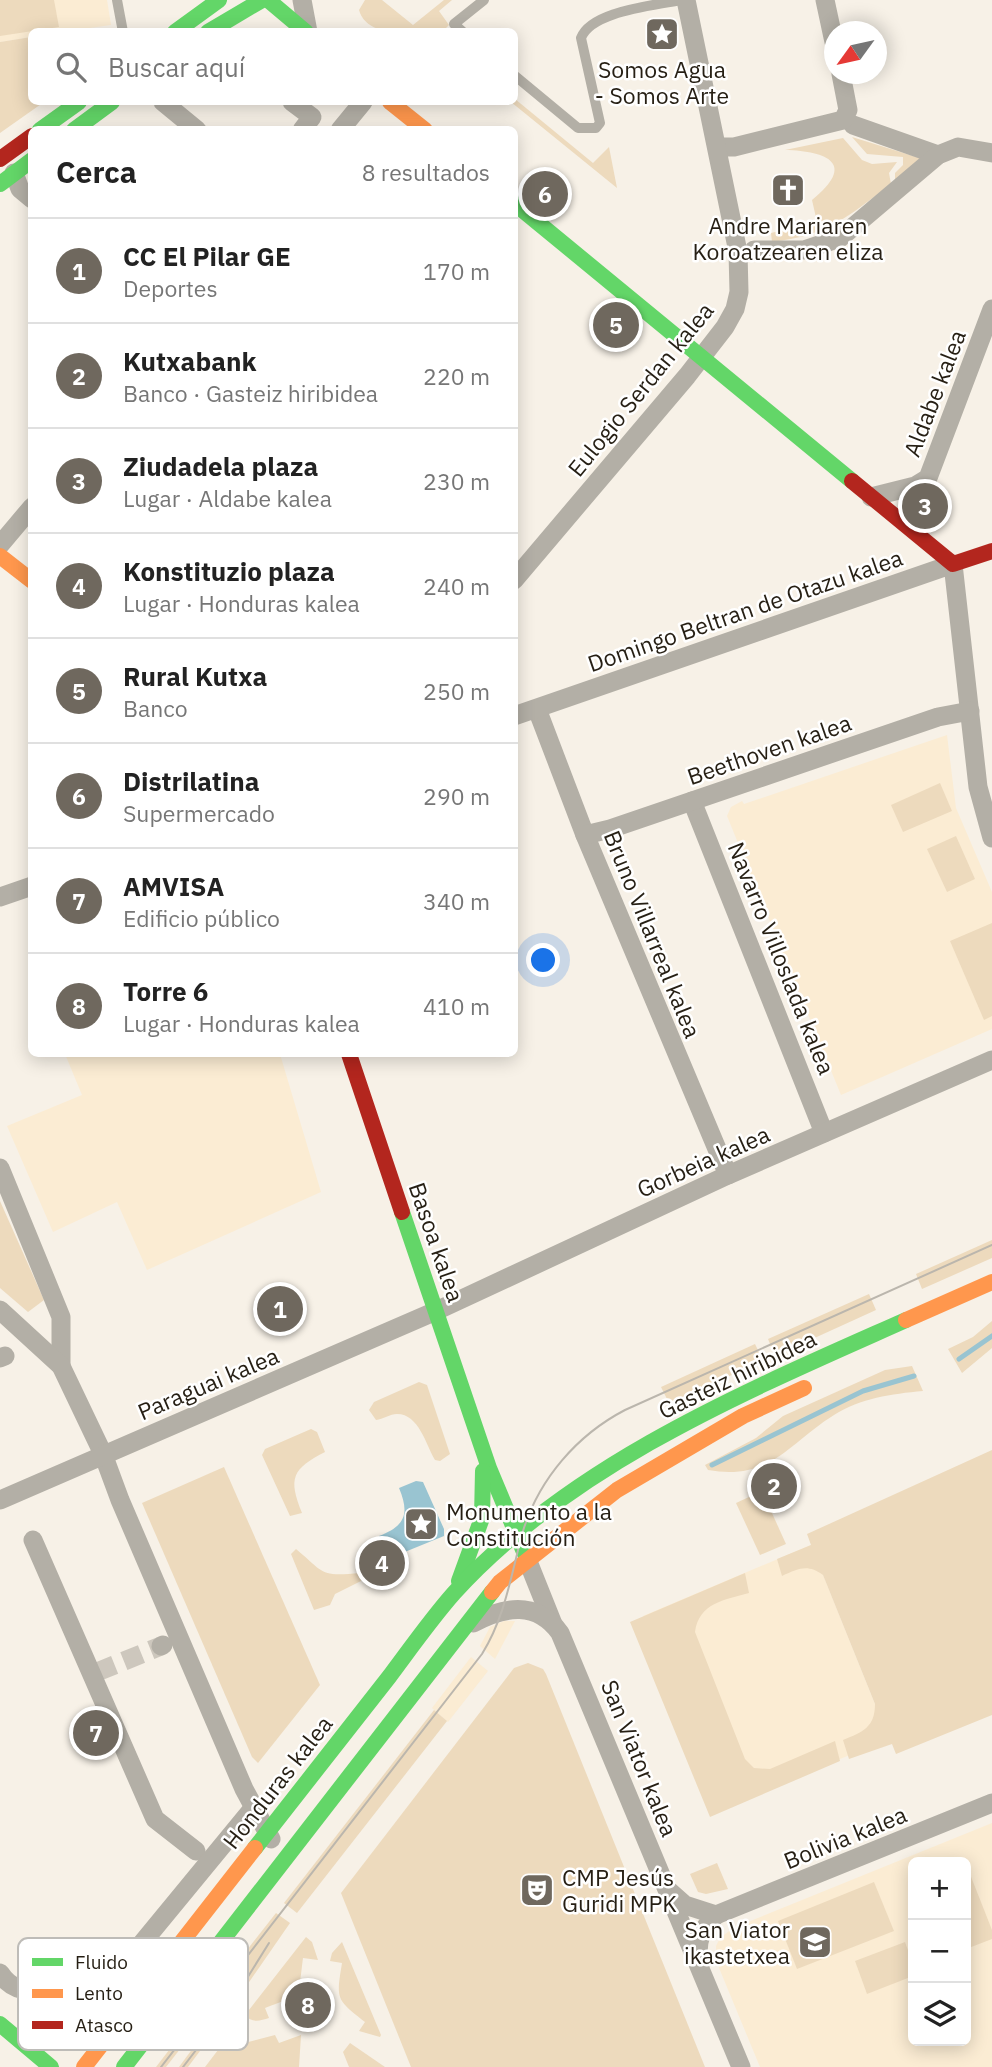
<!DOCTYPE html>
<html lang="es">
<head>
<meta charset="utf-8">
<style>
	:root { --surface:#fff; --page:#f2f2f2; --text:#222; --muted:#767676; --line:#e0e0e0; --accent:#6f685e }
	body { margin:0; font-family:"IBM Plex Sans",sans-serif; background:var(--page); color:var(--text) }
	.controls { position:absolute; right:21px; bottom:21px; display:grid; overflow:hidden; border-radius:10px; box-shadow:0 4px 18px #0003 }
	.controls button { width:63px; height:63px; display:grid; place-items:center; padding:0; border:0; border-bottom:2px solid var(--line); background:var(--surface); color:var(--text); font:35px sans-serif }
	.compass { position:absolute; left:824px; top:21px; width:63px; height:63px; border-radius:50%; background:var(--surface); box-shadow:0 4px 18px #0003; rotate:237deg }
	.you { position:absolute; left:544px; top:961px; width:24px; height:24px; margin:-18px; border:5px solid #fff; border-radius:50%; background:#1a73e8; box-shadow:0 0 0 10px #1a73e833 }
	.badge { display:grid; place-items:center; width:46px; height:46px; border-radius:50%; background:var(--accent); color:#fff; font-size:23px; font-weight:700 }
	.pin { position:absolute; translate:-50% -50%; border:4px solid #fff; box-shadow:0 2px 7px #0006 }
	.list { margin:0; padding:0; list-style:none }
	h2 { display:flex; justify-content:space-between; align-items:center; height:91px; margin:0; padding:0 28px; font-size:30px }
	h2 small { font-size:23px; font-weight:400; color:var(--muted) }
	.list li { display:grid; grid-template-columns:46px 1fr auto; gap:21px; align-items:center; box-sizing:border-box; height:105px; padding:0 28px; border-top:2px solid var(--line) }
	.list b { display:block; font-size:26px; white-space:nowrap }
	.list p { margin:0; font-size:23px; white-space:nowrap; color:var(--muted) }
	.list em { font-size:23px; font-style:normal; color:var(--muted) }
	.icon { flex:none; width:38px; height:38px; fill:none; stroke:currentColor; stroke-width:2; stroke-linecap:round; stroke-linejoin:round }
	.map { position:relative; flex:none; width:992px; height:2067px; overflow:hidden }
	.search { position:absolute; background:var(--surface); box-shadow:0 4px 18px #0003; left:28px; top:28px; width:490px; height:77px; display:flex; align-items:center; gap:18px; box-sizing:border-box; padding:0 24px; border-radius:10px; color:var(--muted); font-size:26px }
	.panel { position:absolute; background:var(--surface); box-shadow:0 4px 18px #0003; left:28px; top:126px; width:490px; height:931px; border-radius:10px }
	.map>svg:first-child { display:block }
	.built { fill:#fbecd3; fill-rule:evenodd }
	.green { fill:#eddabd }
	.water { fill:#99c4d1 }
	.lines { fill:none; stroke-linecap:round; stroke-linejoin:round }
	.stream { stroke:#99c4d1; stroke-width:5 }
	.street-tunnel { stroke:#cdc7bd; stroke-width:19; stroke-dasharray:19 10; stroke-linecap:butt }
	.lane { stroke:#b3afa6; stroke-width:10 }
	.street { stroke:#b3afa6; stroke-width:19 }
	.fast { stroke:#63d668; stroke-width:16 }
	.slow { stroke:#ff974d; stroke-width:16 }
	.jam { stroke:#b3261e; stroke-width:16 }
	.tram { stroke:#bbb6ad; stroke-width:2 }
	.labels { text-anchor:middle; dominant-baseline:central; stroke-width:5; stroke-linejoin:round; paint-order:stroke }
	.poi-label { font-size:23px; fill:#261f14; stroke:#fff }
	.street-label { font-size:23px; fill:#261f14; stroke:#fff }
	.key { fill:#fff; stroke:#bebcb8; stroke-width:2 }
	.key-label { font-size:19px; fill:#261f14 }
</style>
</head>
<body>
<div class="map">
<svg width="992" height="2067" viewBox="0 0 992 2067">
	<rect width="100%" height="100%" fill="#f7f1e7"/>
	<!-- built -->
	<g class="built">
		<path d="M0 0H107L111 25 68 31 32 32 31 37 0 42Z"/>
		<path d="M947 735 956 808 992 892V1029L841 1095 727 816 731 807 742 801 744 804Z"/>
		<path d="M65 1054H280L321 1192 147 1270 117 1202 53 1232 7 1126 82 1095Z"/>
		<path d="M811 1545 889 1739 720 1808 643 1616Z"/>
		<path d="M504 1621H515L495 1659 480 1646 490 1627Z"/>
		<path d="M471 1657 488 1671 448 1722 432 1708Z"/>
		<path d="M992 1823V2067H760L717 1963 716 1946 720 1938 733 1928ZM913 1862H966V2041H913Z"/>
	</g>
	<!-- green -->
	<g class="green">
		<path d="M0 0H54L59 27 0 36Z"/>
		<path d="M365 0H382L413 25 444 0H452L439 11 449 25 443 31C418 32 368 41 359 10Z"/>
		<path d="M31 37 32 102H44L0 133V42Z"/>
		<path d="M515 99 593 163 609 147 617 188 511 102Z"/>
		<path d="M852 137 923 159 895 182V173L903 165V157L867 154Z"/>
		<path d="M843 138 862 160 872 164 897 162 889 173 891 184C847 217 829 235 772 242L771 233 817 222 812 200C857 164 828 151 785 150Z"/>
		<path d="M940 783 952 811 903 832 891 805Z"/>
		<path d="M956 836 975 879 947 892 927 849Z"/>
		<path d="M992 923V1016L984 1020 950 941Z"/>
		<path d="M0 1201 44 1300 28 1312 0 1288Z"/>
		<path d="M992 1240V1258L922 1289 916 1274Z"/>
		<path d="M869 1294 876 1310 775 1356 768 1339Z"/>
		<path d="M992 1321V1348L962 1373 948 1349 973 1337Z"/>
		<path d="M755 1344 763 1361 669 1403 661 1387Z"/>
		<path d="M912 1366 923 1391C891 1394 861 1398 834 1415 789 1443 771 1481 708 1470L705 1465 756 1438 783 1416 885 1370Z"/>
		<path d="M419 1382 427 1385 450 1454 440 1461 435 1460C426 1445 419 1414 397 1414 390 1414 383 1419 376 1420L369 1410 374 1402Z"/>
		<path d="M311 1429 317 1432 325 1452C292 1469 288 1478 302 1513L290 1516 262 1455 265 1449Z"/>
		<path d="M992 1450V1715L896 1754 892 1744 849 1759 843 1740C863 1732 875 1727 875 1704L823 1575C808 1564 799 1568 782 1576L777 1559 811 1545 807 1534Z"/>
		<path d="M224 1467 320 1685 258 1763 252 1757 142 1503Z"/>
		<path d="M762 1491 786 1544 760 1555 736 1503Z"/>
		<path d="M296 1549C325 1573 319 1577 360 1573L361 1581 335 1594 330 1605 314 1610 291 1554Z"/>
		<path d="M745 1573 749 1593C724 1600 699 1603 695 1632L745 1759 754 1768 770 1769 835 1741 840 1761 710 1817 630 1622Z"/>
		<path d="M528 1663 543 1669 546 1674 705 2067H411L341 1893 514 1668Z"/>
		<path d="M434 1710 447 1721 297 1913 284 1903Z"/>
		<path d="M717 1863 728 1889 706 1894 698 1892 690 1874Z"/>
		<path d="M966 1864 992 1930V1939L966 1949Z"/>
		<path d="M874 1882 894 1931 797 1969 778 1921Z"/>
		<path d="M276 1913 290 1923 245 1988 228 1974Z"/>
		<path d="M306 1937 312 1942 318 1960 303 1958C298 1997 302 1994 265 2008L269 2018C260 2021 251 2023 245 2015Z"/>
		<path d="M342 1942 381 2035 380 2037 359 2031 365 2022C336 1999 336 2000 342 1963L330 1961 332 1953Z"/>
		<path d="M905 1942 913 1964V1976L867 1994 855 1961Z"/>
		<path d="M220 1984 227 1989 166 2067H156Z"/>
		<path d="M233 1994 239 1999 188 2067H179Z"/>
		<path d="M275 2035 279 2043 301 2035 299 2067H205L218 2050Z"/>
		<path d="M350 2043 385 2067H349L343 2052Z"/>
	</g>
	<!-- water -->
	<path class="water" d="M416 1481 423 1482 444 1529V1536L390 1558 379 1536C405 1526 410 1514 399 1488Z"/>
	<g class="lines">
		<!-- stream -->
		<g class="stream">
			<path d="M959 1359 992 1336"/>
			<path d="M712 1465 863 1391 914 1376"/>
		</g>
		<!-- street-tunnel -->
		<path class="street-tunnel" d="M97 1672 161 1646"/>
		<!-- lane -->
		<g class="lane">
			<path d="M117 0 123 32"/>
			<path d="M463 32 454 24 484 0"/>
			<path d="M514 75 578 128H596L600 123 581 38C591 11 653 6 680 0"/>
		</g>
		<!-- street -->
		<g class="street">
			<path d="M302 0 308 32"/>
			<path d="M825 0 834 42"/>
			<path d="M163 102 197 130"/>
			<path d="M292 102 312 117 302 130"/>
			<path d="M853 125 938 155"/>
			<path d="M340 130 363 102"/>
			<path d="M717 147H734L843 120 848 110 841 74"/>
			<path d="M14 173 20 189 32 199"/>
			<path d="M754 250H804L840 238 938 155 958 147 992 153"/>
			<path d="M871 497 915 486 928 478 992 309"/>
			<path d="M0 545 32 507"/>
			<path d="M514 580 687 376 725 327 735 309 739 292 738 252 686 0"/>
			<path d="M537 709 585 835 728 1175"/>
			<path d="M514 716 953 564 978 787 992 838"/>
			<path d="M692 801 824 1133"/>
			<path d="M585 835 610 829 938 717 970 711"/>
			<path d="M0 897 32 886"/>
			<path d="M0 1168 61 1317V1366"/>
			<path d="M0 1310 61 1366 103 1454 120 1500 244 1789 271 1839"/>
			<path d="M0 1358 5 1356"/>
			<path d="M0 1500 436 1311 728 1175 992 1060"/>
			<path d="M33 1540 155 1819 196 1851"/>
			<path d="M527 1559 553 1624"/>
			<path d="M473 1623C505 1606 537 1601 560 1633L741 2067"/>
			<path d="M161 1646 163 1645"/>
			<path d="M667 1889 685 1905 716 1915 992 1803"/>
			<path d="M700 1962C695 1942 701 1930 716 1915"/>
			<path d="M0 1973C11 1990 26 1993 45 1989L138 1948 254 1807"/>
		</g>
		<!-- fast -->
		<g class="fast">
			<path d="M268 0 306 32"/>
			<path d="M175 32 219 0"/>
			<path d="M208 32 262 0"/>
			<path d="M40 130 79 102"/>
			<path d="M74 130 112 102"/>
			<path d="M0 184 32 160"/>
			<path d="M514 203 852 481"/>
			<path d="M402 1212 489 1468 524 1552"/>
			<path d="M459 1581 482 1518 483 1471"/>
			<path d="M255 1848C299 1791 344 1734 389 1677 410 1649 431 1619 454 1593 572 1463 749 1390 906 1320"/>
			<path d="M0 2024 51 2067"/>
			<path d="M124 2067 492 1592"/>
		</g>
		<!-- slow -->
		<g class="slow">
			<path d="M390 102 425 130"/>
			<path d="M0 556 32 581"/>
			<path d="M906 1320 992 1282"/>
			<path d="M492 1592 500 1582 617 1490 743 1416 804 1388"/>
			<path d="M84 2067 255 1848"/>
		</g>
		<!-- jam -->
		<g class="jam">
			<path d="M0 159 32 136"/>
			<path d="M852 481 953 564 992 551"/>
			<path d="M349 1054 402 1212"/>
		</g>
		<!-- tram -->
		<g class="tram">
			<path d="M161 2067 482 1654C506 1615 511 1574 523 1531 539 1479 577 1435 625 1410L992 1245"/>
			<path d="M183 2067 229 2007 269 1943"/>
		</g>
	</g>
	<!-- icons -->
	<defs>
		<g id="sight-square" transform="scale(1.75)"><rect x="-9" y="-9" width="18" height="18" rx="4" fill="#6f685e" stroke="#fff"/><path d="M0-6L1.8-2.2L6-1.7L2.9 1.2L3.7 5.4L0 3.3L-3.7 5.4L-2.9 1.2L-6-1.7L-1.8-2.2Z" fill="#fff"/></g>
		<g id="church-square" transform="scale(1.75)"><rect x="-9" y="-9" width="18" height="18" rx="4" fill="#6f685e" stroke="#fff"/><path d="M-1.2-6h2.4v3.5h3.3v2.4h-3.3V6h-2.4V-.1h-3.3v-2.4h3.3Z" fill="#fff"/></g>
		<g id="theatre-square" transform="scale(1.75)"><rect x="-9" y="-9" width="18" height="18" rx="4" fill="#6f685e" stroke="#fff"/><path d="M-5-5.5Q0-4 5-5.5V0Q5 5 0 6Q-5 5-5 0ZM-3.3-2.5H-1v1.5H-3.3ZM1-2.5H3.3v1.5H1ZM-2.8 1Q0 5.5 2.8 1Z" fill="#fff"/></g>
		<g id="school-square" transform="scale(1.75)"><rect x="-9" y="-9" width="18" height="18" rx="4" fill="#6f685e" stroke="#fff"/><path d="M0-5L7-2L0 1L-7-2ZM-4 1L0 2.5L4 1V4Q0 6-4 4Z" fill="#fff"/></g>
	</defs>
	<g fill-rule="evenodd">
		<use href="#sight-square" x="662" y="34"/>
		<use href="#church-square" x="788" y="190"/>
		<use href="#sight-square" x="421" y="1524"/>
		<use href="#theatre-square" x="537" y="1890"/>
		<use href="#school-square" x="815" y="1942"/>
	</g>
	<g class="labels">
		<!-- poi labels -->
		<g class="poi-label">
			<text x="662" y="69">Somos Agua<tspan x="662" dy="26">- Somos Arte</tspan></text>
			<text x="788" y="225">Andre Mariaren<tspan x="788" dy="26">Koroatzearen eliza</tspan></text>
			<text x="446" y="1511" text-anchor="start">Monumento a la<tspan x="446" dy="26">Constitución</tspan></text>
			<text x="562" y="1877" text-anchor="start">CMP Jesús<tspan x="562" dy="26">Guridi MPK</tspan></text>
			<text x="790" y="1929" text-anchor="end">San Viator<tspan x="790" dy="26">ikastetxea</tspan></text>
		</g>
		<!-- street labels -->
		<g class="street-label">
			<text transform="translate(640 389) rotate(-51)">Eulogio Serdan kalea</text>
			<text transform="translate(934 393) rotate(-69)">Aldabe kalea</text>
			<text transform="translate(745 610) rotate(-19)">Domingo Beltran de Otazu kalea</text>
			<text transform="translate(769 749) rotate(-19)">Beethoven kalea</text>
			<text transform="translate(653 934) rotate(68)">Bruno Villarreal kalea</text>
			<text transform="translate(782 958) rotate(68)">Navarro Villoslada kalea</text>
			<text transform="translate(703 1161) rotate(-24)">Gorbeia kalea</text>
			<text transform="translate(437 1242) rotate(71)">Basoa kalea</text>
			<text transform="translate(737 1374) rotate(-26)">Gasteiz hiribidea</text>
			<text transform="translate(208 1383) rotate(-23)">Paraguai kalea</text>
			<text transform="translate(640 1758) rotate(68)">San Viator kalea</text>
			<text transform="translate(277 1782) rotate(-52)">Honduras kalea</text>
			<text transform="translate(845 1837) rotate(-22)">Bolivia kalea</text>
		</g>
	</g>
	<!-- legend -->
	<rect x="18" y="1938" width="230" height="112" rx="10" class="key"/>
	<rect x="32" y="1958" width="31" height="8" fill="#63d668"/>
	<rect x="32" y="1989" width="31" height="9" fill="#ff974d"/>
	<rect x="32" y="2021" width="31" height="8" fill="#b3261e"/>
	<g class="key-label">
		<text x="75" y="1969">Fluido</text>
		<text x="75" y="2000">Lento</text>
		<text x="75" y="2032">Atasco</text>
	</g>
</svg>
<div class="controls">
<button>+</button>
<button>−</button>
<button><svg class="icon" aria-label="layers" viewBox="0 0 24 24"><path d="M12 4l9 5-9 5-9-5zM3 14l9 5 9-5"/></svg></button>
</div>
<svg class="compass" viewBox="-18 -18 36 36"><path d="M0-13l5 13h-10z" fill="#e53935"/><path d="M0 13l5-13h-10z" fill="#767676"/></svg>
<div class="you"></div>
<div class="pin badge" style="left:280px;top:1309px">1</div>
<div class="pin badge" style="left:774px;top:1486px">2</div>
<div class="pin badge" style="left:925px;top:506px">3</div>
<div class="pin badge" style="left:382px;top:1563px">4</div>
<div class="pin badge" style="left:616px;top:325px">5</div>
<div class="pin badge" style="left:545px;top:194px">6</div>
<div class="pin badge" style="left:96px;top:1733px">7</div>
<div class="pin badge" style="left:308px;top:2005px">8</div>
<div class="search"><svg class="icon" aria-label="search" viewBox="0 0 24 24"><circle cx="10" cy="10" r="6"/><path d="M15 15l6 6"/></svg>Buscar aquí</div>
<section class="panel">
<h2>Cerca<small>8 resultados</small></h2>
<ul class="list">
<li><span class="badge">1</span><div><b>CC El Pilar GE</b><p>Deportes</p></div><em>170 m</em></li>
<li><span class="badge">2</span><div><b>Kutxabank</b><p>Banco · Gasteiz hiribidea</p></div><em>220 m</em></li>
<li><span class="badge">3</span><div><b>Ziudadela plaza</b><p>Lugar · Aldabe kalea</p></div><em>230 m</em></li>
<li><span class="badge">4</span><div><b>Konstituzio plaza</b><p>Lugar · Honduras kalea</p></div><em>240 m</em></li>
<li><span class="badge">5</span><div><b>Rural Kutxa</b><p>Banco</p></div><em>250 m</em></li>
<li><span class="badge">6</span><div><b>Distrilatina</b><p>Supermercado</p></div><em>290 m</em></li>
<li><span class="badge">7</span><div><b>AMVISA</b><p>Edificio público</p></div><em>340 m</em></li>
<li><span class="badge">8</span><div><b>Torre 6</b><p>Lugar · Honduras kalea</p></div><em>410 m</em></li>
</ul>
</section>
</div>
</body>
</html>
